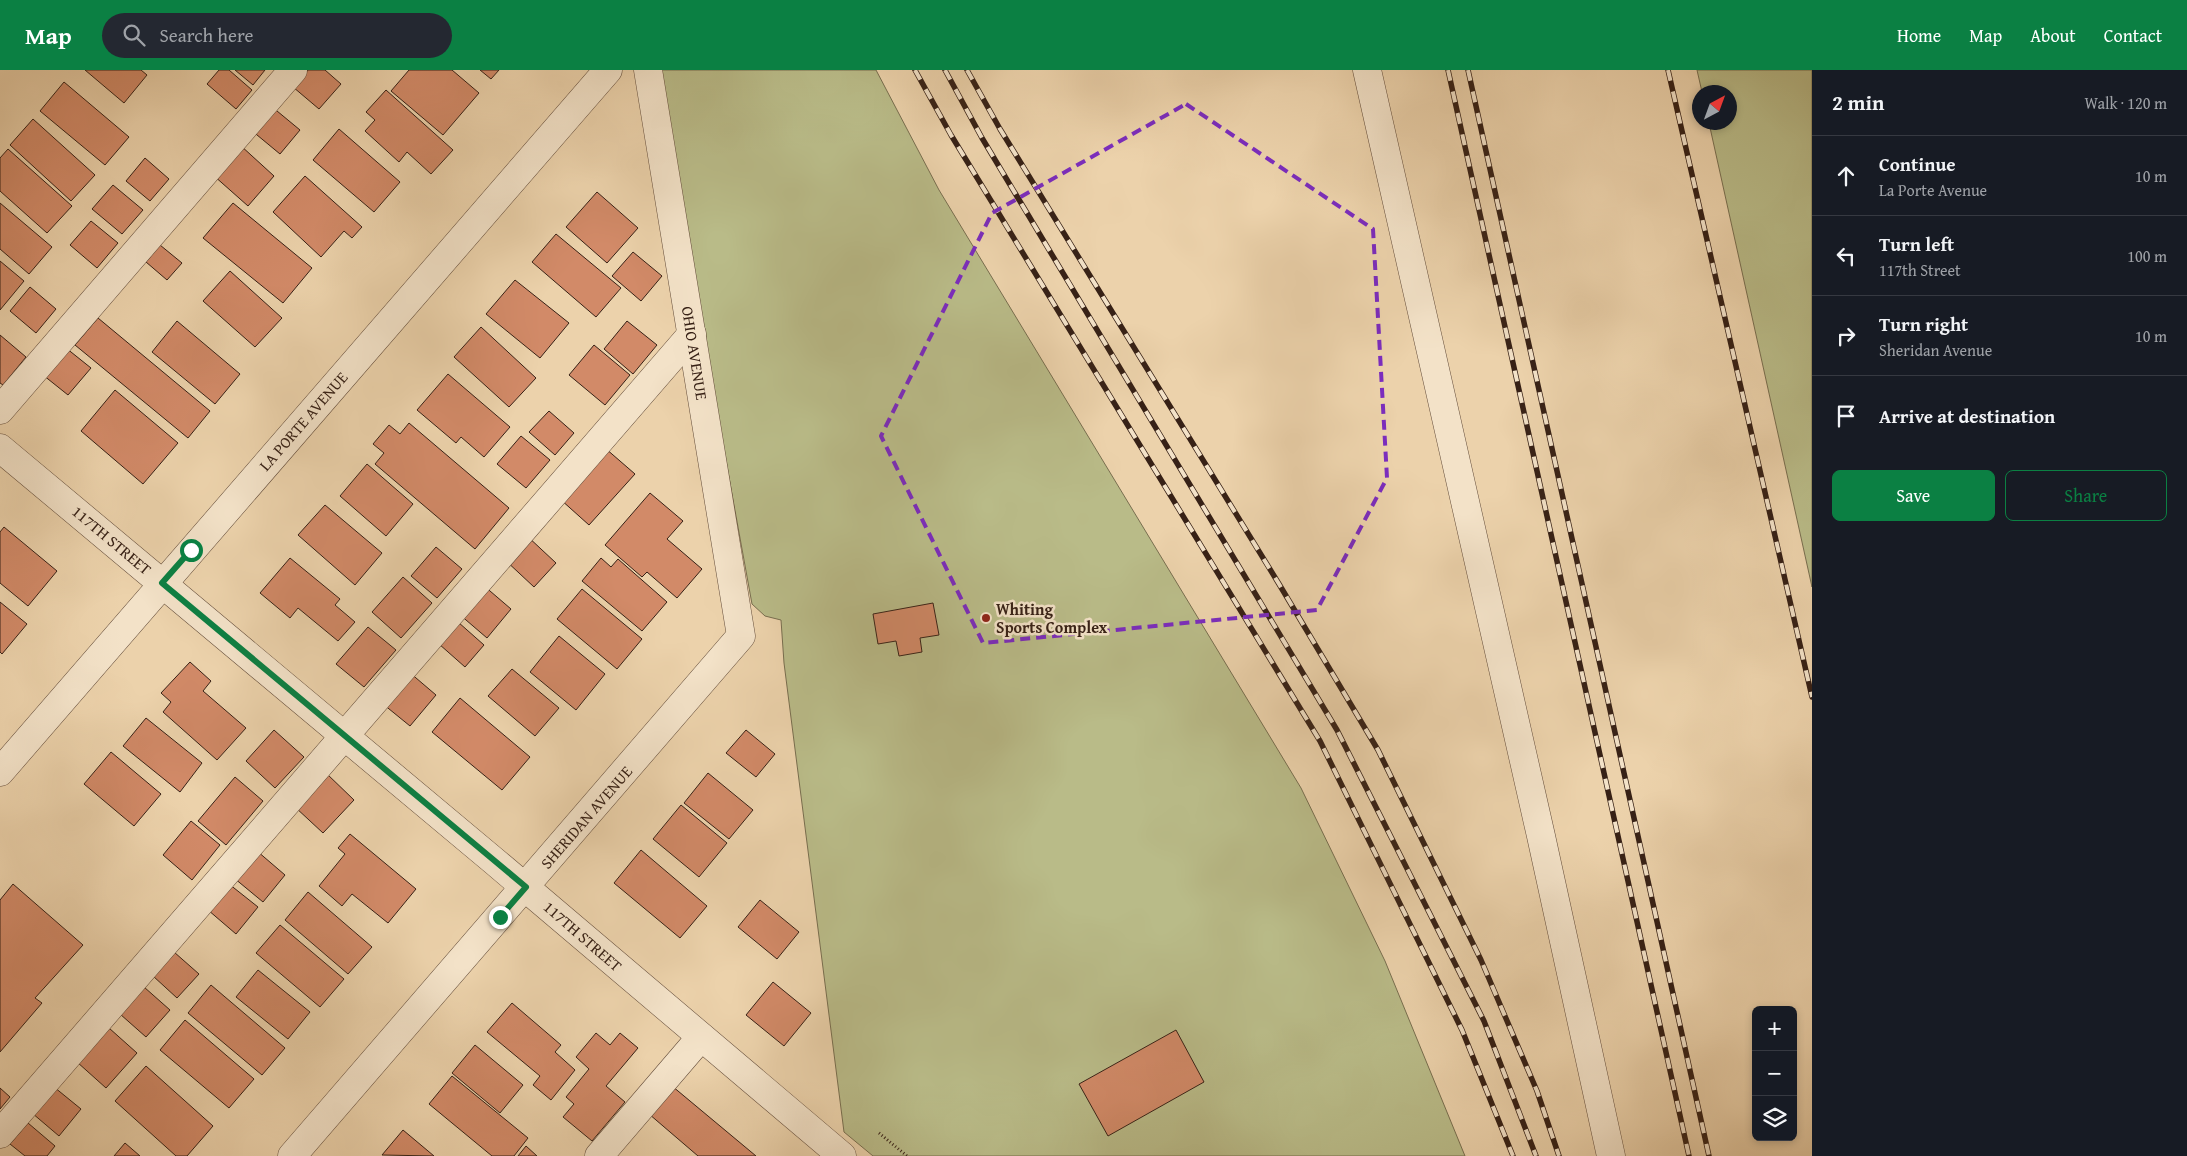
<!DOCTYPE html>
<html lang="en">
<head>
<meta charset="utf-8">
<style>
	:root { --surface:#171b24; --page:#242831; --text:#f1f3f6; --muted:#9ea1a6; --line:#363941; --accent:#0b8043 }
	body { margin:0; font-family:"Gentium Book Plus",serif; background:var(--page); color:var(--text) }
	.controls { position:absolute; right:15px; bottom:15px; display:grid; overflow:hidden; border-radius:8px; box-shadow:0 2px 8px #0003 }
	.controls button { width:45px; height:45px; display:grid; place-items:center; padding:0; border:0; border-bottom:1px solid var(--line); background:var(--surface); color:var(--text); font:25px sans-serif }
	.compass { position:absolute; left:1692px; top:15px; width:45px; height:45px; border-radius:50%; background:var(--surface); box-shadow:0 2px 8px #0003; rotate:41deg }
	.stop { position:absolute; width:15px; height:15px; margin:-11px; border:4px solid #0b8043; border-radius:50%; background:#fff }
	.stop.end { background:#0b8043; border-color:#fff; box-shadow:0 1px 5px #0008 }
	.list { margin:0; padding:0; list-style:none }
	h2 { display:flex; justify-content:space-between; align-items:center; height:65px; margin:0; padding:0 20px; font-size:21px }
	h2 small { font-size:16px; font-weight:400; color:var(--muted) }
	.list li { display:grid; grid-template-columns:32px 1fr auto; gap:15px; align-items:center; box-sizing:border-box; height:80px; padding:0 20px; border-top:1px solid var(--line) }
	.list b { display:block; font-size:19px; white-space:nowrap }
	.list p { margin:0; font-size:16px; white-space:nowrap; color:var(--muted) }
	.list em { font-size:16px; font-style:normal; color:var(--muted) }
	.actions { display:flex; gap:10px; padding:15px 20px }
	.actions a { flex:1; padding:11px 0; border:1px solid var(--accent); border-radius:8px; text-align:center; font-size:18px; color:var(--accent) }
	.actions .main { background:var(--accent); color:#fff }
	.icon { flex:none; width:28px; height:28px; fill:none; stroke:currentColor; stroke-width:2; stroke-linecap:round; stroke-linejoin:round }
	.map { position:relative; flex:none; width:1812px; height:1086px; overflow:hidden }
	header { display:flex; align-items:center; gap:30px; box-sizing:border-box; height:70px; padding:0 25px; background:var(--accent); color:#fff }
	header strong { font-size:24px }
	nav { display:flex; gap:28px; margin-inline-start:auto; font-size:18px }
	.search { width:350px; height:45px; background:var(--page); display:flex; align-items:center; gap:12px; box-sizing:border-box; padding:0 18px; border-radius:28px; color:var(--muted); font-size:19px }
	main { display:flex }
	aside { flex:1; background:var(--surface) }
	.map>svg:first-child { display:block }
	.green { fill:#b9bb88; stroke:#786e4f }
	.building { fill:#d28a68; stroke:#372116 }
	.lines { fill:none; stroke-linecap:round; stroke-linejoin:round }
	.minor-casing { stroke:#644d3b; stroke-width:29 }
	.path { stroke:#372116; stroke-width:3; stroke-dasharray:1 2.5; stroke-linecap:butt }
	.minor { stroke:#f3e2c8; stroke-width:28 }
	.rail-casing { stroke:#372116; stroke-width:5.5 }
	.rail { stroke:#f3e2c8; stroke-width:4; stroke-dasharray:11; stroke-linecap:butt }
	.route { stroke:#0b8043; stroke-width:6 }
	.marked { fill:none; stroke:#7b2cbf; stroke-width:4; stroke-dasharray:10 6; stroke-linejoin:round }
	.poi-dot { fill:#8f2418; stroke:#f3e2c8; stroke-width:2 }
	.labels { text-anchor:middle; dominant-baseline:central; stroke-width:5; stroke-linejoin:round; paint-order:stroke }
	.street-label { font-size:16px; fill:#372116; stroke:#f3e2c8 }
	.poi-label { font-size:16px; font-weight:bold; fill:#372116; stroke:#f3e2c8; text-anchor:start }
</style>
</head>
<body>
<header>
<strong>Map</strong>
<div class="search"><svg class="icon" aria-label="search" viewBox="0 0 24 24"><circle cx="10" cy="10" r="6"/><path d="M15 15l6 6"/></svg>Search here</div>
<nav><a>Home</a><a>Map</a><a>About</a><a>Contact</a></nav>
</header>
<main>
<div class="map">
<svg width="1812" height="1086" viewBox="0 0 1812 1086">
	<rect width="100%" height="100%" fill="#ecd2ab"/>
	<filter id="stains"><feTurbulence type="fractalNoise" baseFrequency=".004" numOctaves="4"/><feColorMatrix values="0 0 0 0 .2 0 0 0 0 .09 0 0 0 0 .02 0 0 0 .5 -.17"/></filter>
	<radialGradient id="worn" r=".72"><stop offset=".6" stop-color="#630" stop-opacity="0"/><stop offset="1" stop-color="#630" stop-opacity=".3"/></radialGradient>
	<!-- green -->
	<g class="green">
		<path d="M655 0H876L939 120 1301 718 1385 891 1465 1086H873L844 1062 784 593 781 550 765 546 752 534Z"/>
		<path d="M1697 0H1812V517L1709 53 1730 52V22H1702Z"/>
	</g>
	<!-- building -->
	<g class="building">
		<path d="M85 0H141L147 5 124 33Z"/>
		<path d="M219 0H229L252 20 236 39 207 14Z"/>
		<path d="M235 0H265L253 15Z"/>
		<path d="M308 0H325L341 14 319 39 293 17Z"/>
		<path d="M409 0H452L479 23 443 65 391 21Z"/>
		<path d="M480 0H499L491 9Z"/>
		<path d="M64 12 129 67 105 95 40 41Z"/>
		<path d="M386 20 453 80 431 104 407 82 399 92 365 61 375 50 366 42Z"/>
		<path d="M271 36 300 60 280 84 251 60Z"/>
		<path d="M33 49 95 105 71 131 10 75Z"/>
		<path d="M339 59 400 112 374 142 313 90Z"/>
		<path d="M240 75 274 106 248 136 213 105Z"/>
		<path d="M8 79 72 136 47 163 0 121V88Z"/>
		<path d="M145 88 169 109 150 131 126 111Z"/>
		<path d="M305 106 362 157 352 168 344 161 321 187 273 142Z"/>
		<path d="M113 115 143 140 122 164 92 139Z"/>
		<path d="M597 122 638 158 607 193 566 157Z"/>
		<path d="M0 133 52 177 29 204 0 179Z"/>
		<path d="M233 133 312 198 283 233 203 168Z"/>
		<path d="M91 151 118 173 97 198 70 175Z"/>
		<path d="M556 164 621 218 596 247 532 192Z"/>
		<path d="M160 175 182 193 167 210 146 192Z"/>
		<path d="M633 182 662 206 641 231 612 206Z"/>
		<path d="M0 191 24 211 0 240Z"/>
		<path d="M230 201 282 248 255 277 203 231Z"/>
		<path d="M515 210 569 253 540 288 486 244Z"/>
		<path d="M30 217 56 239 36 263 10 241Z"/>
		<path d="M98 248 210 341 188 368 75 275Z"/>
		<path d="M177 251 240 304 215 334 152 282Z"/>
		<path d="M627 251 657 275 633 304 604 279Z"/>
		<path d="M481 257 536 308 509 337 454 287Z"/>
		<path d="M0 265 26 287 3 315 0 313Z"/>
		<path d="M594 275 630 305 605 335 569 305Z"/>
		<path d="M66 278 91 298 68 325 43 305Z"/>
		<path d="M448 304 510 357 484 387 461 367 456 373 417 340Z"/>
		<path d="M115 320 178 373 143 414 81 361Z"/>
		<path d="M549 341 574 363 555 385 529 362Z"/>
		<path d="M409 353 509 438 475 479 375 394 384 383 373 374 389 355 400 364Z"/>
		<path d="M521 366 550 390 526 418 497 394Z"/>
		<path d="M605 378 635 404 589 455 560 429Z"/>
		<path d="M367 394 413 434 386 466 340 426Z"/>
		<path d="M650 423 683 451 667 469 702 499 677 528 647 502 642 507 605 475Z"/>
		<path d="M325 435 382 483 355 515 298 465Z"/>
		<path d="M4 457 57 501 28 536 0 513V462Z"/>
		<path d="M526 465 556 493 534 517 504 489Z"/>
		<path d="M436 477 462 499 437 528 411 506Z"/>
		<path d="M290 488 340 529 335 535 355 552 338 571 298 538 290 548 260 523Z"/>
		<path d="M601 488 611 497 618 489 667 532 642 561 582 511Z"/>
		<path d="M403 507 432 533 401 568 372 542Z"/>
		<path d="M483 515 511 539 487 568 459 544Z"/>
		<path d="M582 519 642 569 617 599 557 549Z"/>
		<path d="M0 532 27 554 2 584 0 582Z"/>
		<path d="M933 533 939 565 920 568 922 582 899 586 896 571 878 574 873 544Z"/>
		<path d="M458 552 484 575 465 597 439 574Z"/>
		<path d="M368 557 396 580 364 617 336 594Z"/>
		<path d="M559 566 605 604 576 640 530 602Z"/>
		<path d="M190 592 211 611 203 621 246 658 217 690 163 642 171 632 161 623Z"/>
		<path d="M512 599 559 638 535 666 488 626Z"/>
		<path d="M409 602 436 625 410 656 383 634Z"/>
		<path d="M460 628 530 687 502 720 432 662Z"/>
		<path d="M146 648 202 693 180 722 123 676Z"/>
		<path d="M274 660 304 687 275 718 246 691Z"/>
		<path d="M746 660 775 684 756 707 726 683Z"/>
		<path d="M111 682 161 724 134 756 84 714Z"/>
		<path d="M326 703 354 730 323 763 295 737Z"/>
		<path d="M708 703 753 740 729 769 684 733Z"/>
		<path d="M235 707 263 731 226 775 198 751Z"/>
		<path d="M681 735 727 773 699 807 653 769Z"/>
		<path d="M191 751 220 775 192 810 163 785Z"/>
		<path d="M350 764 416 819 388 853 352 824 342 836 319 816 345 784 338 778Z"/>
		<path d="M641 780 707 836 680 868 614 813Z"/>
		<path d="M257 781 285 805 263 832 234 808Z"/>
		<path d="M13 814 83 875 35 928 42 933 0 982V830Z"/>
		<path d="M229 814 258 837 236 864 208 840Z"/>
		<path d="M308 822 372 877 348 904 285 850Z"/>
		<path d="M760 830 799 862 777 889 738 857Z"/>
		<path d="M280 855 344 909 320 937 256 883Z"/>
		<path d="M174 882 199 904 177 928 153 906Z"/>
		<path d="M258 900 310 942 288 969 236 927Z"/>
		<path d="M773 912 811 943 784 976 746 945Z"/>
		<path d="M211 915 285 978 262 1005 188 943Z"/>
		<path d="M144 917 170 940 146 967 120 944Z"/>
		<path d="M512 933 561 975 555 982 575 1000 551 1030 533 1015 540 1006 487 962Z"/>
		<path d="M185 950 254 1009 229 1038 160 980Z"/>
		<path d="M109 958 137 983 106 1018 77 992Z"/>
		<path d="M1176 960 1204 1012 1108 1066 1079 1014Z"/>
		<path d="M596 963 610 975 620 963 638 978 606 1016 625 1032 592 1071 563 1047 574 1034 566 1027 589 999 576 987Z"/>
		<path d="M475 975 523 1015 500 1043 452 1003Z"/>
		<path d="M146 996 213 1056 187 1086H176L115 1031Z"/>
		<path d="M452 1006 528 1068 514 1086H492L429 1034Z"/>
		<path d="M672 1016 756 1086H698L649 1044Z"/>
		<path d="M54 1017 81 1039 59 1066 32 1043Z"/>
		<path d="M0 1018 10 1027 0 1039Z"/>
		<path d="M28 1053 55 1076 47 1086H25L10 1074Z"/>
		<path d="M403 1060 434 1086 382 1085Z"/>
		<path d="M125 1073 140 1086H114Z"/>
		<path d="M526 1076 537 1086H518Z"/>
	</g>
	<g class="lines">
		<!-- minor casing -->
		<g class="minor-casing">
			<g id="minor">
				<path d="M1367 0 1541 766 1611 1086"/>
				<path d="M0 340 293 0"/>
				<path d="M0 378 494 791 842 1086"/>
				<path d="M0 702 608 0"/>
				<path d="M0 1064 692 264"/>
				<path d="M292 1086 741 566 648 0"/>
				<path d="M599 1086 701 967"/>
			</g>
		</g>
		<!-- path -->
		<path class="path" d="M879 1063 907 1086"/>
		<!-- minor -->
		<use href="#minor" class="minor"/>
		<!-- rail casing -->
		<g class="rail-casing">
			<g id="rail">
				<path d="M915 0 951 65 1320 671 1462 960 1513 1086"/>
				<path d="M945 0 982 68 1337 660 1484 951 1536 1086"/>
				<path d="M967 0 1000 59 1279 514 1378 680 1481 890 1537 1021 1559 1086"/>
				<path d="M1448 0 1689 1086"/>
				<path d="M1468 0 1709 1086"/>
				<path d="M1668 0 1812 627"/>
			</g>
		</g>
		<!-- rail -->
		<use href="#rail" class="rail"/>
	</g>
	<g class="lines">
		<!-- route -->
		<path class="route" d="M191 480 162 513 526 817 500 847"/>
	</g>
	<!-- marked area -->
	<path class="marked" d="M1186 34 1373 159 1387 408 1317 540 983 573 881 366 992 143Z"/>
	<!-- markers -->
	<circle class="poi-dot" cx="986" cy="548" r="5"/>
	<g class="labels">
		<!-- street labels -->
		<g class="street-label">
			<text transform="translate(695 283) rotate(81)">OHIO AVENUE</text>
			<text transform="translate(303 351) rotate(-49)">LA PORTE AVENUE</text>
			<text transform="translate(112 470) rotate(40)">117TH STREET</text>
			<text transform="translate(586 747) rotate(-49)">SHERIDAN AVENUE</text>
			<text transform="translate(583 866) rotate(41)">117TH STREET</text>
		</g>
		<!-- poi labels -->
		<g class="poi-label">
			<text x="996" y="539">Whiting<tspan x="996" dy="18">Sports Complex</tspan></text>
		</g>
	</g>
	<rect width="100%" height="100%" filter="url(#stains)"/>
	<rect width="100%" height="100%" fill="url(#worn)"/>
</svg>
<div class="controls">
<button>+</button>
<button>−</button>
<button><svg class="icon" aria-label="layers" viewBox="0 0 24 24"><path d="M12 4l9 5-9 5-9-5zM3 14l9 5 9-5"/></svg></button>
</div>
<svg class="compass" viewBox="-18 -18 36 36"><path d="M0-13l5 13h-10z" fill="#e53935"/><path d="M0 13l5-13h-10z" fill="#9ea1a6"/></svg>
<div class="stop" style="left:191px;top:480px"></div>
<div class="stop end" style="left:500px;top:847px"></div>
</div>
<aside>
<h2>2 min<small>Walk · 120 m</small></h2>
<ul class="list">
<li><svg class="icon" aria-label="ahead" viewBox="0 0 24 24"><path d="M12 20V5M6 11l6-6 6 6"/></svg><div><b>Continue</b><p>La Porte Avenue</p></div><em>10 m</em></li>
<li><svg class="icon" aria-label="left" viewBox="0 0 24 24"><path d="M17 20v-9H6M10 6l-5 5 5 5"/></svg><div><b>Turn left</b><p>117th Street</p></div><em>100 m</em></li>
<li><svg class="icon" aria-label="right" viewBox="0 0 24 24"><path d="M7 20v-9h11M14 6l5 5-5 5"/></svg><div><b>Turn right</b><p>Sheridan Avenue</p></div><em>10 m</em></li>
<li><svg class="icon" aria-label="arrive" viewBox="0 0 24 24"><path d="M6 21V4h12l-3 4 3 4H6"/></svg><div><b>Arrive at destination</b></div></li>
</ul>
<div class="actions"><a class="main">Save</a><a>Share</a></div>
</aside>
</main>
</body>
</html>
